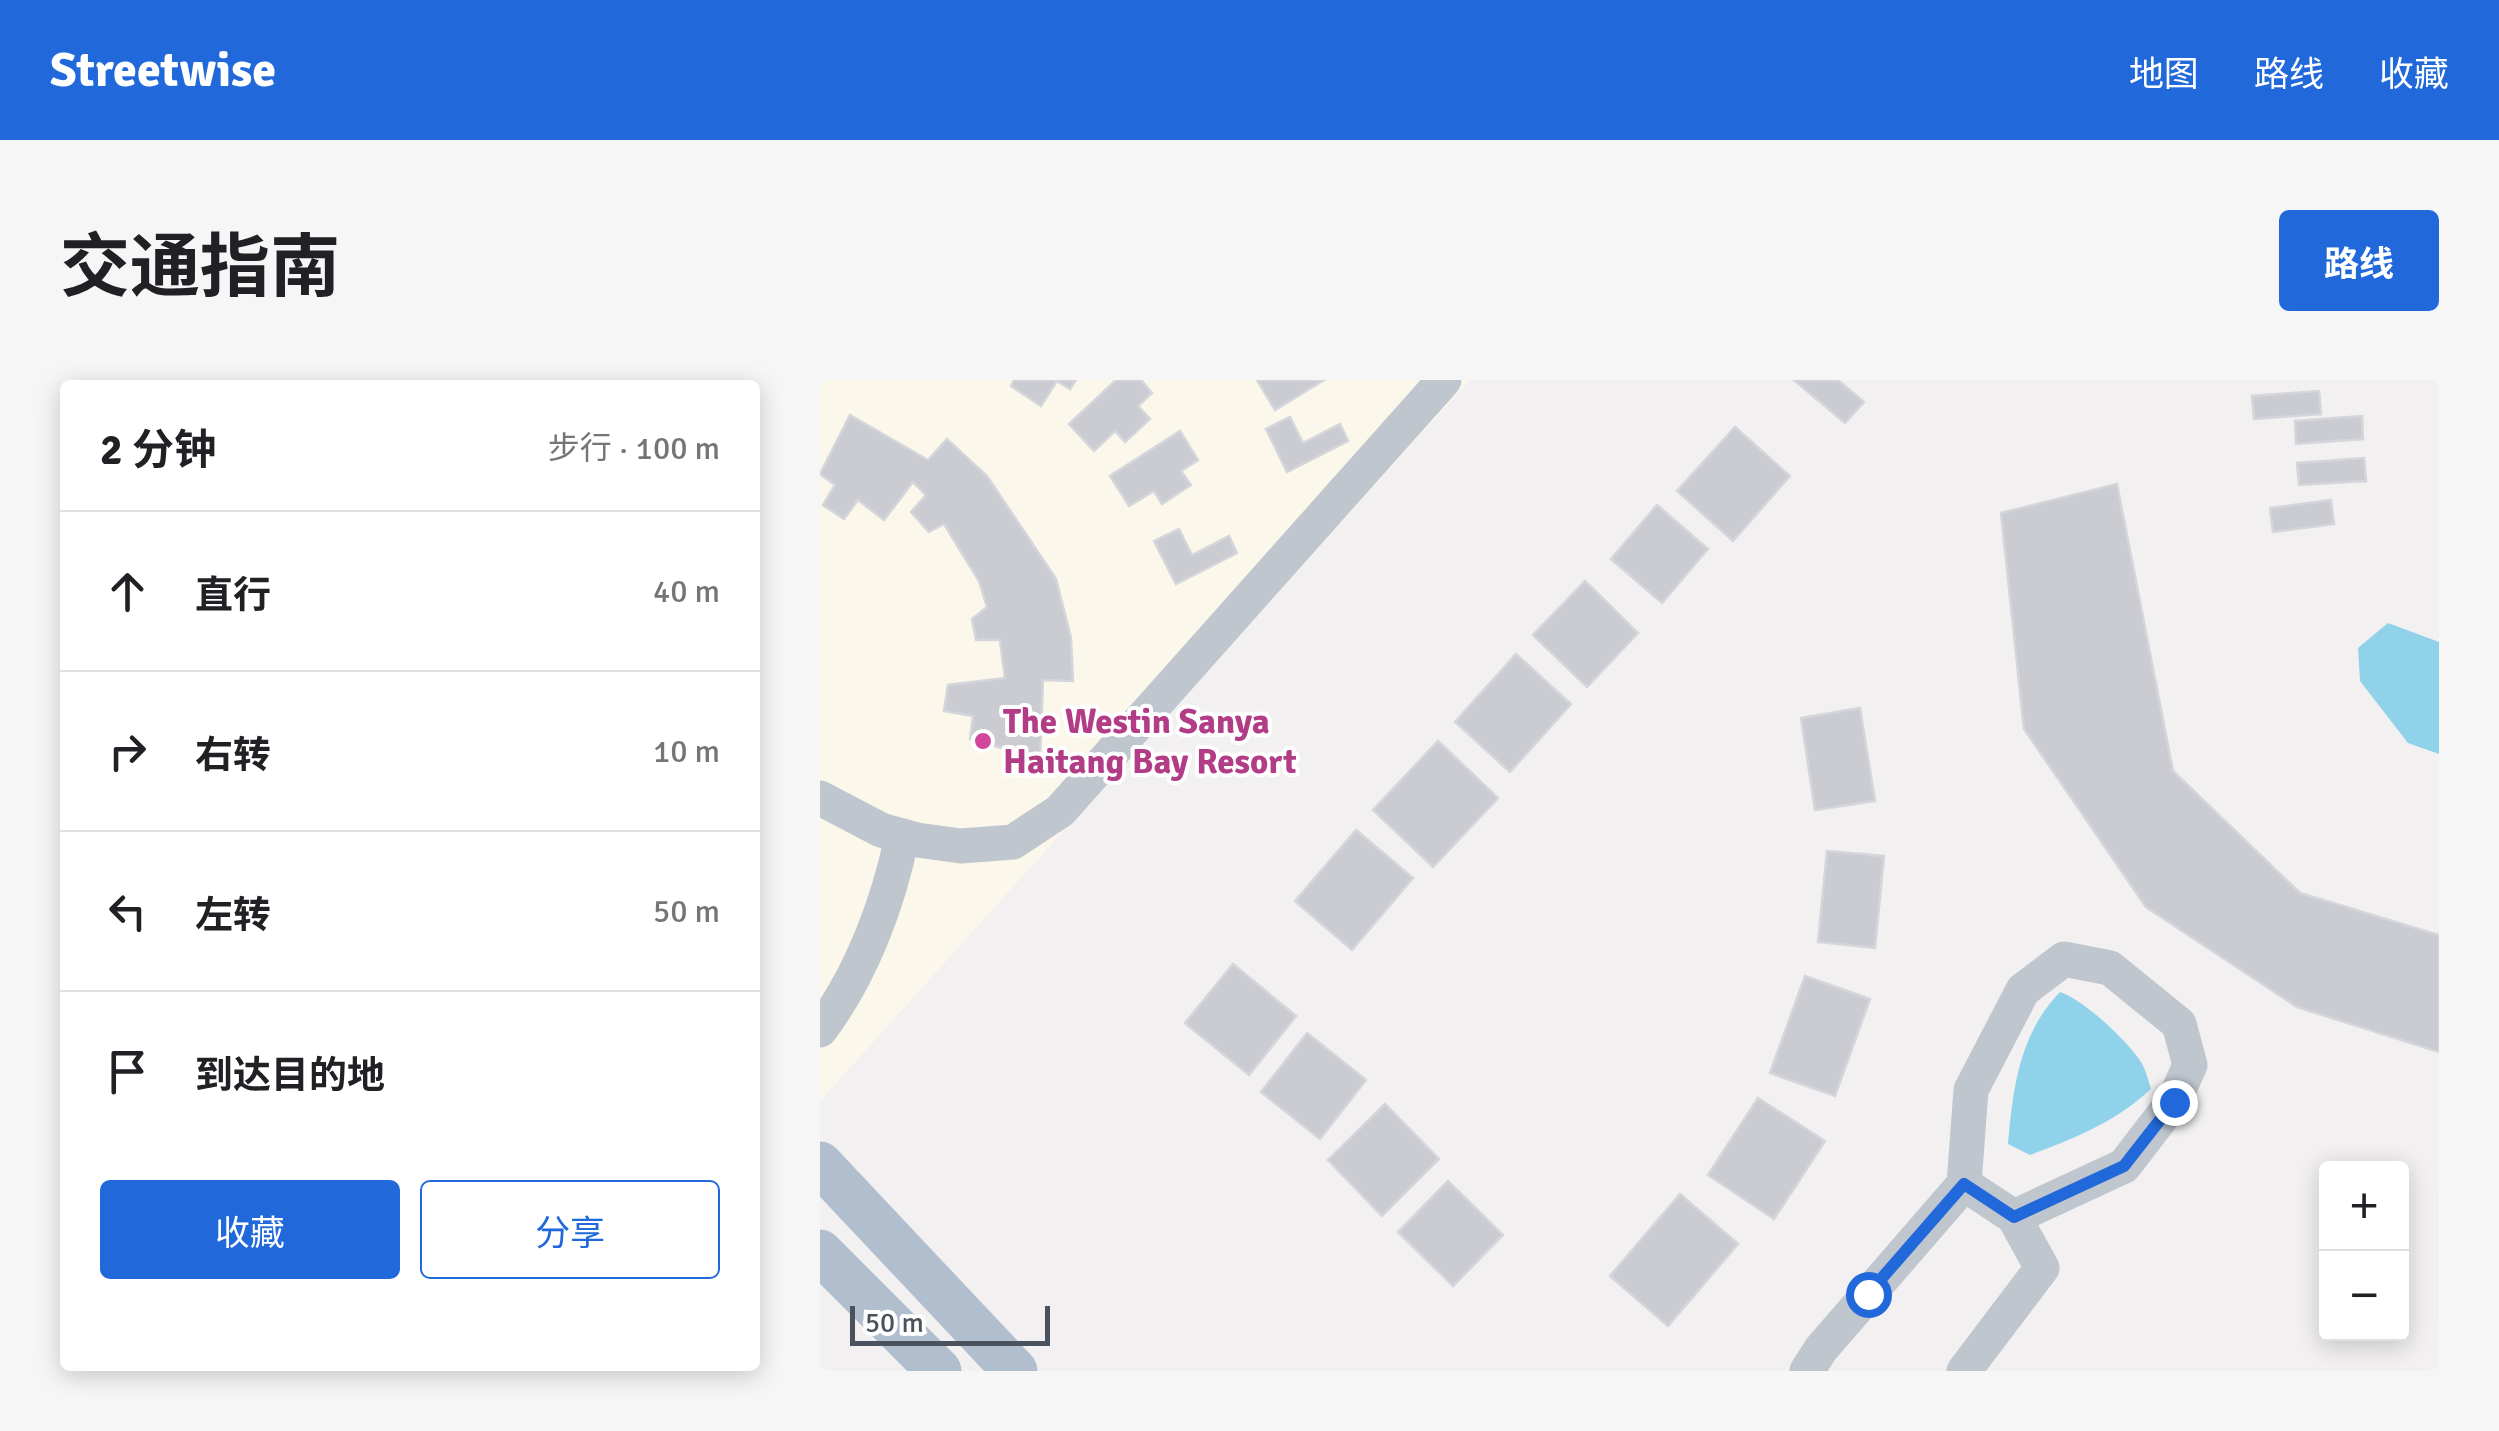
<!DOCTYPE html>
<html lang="zh">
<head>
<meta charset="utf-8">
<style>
	:root { --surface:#fff; --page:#f6f6f6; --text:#202124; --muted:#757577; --line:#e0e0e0; --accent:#2169db }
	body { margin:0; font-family:Signika,"Noto Sans SC",sans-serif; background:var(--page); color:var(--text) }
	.controls { position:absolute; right:30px; bottom:30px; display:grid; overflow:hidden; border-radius:10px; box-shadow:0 5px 25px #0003 }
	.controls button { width:90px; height:90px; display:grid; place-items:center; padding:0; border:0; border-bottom:2px solid var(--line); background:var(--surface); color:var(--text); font:50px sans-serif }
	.scale { position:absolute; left:30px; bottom:25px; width:200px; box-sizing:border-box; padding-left:10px; border:5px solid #49525d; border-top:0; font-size:28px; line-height:35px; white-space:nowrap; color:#49525d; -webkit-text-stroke:8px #fff; paint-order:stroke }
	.stop { position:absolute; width:30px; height:30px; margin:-22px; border:8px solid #2169db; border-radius:50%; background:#fff }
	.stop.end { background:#2169db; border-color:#fff; box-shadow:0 2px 10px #0008 }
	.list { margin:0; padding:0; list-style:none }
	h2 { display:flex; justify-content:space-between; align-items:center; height:130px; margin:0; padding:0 40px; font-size:42px }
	h2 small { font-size:32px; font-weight:400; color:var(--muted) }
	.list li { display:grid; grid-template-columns:65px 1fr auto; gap:30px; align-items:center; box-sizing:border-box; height:160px; padding:0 40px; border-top:2px solid var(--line) }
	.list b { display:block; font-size:38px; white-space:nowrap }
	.list em { font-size:32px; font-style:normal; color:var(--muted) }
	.actions { display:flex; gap:20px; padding:30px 40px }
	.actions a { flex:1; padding:22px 0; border:2px solid var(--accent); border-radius:10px; text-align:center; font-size:35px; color:var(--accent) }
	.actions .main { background:var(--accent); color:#fff }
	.icon { flex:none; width:55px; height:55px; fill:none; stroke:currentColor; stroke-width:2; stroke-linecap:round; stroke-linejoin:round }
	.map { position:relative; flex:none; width:1619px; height:991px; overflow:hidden; border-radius:10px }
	header { display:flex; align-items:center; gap:60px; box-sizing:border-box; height:140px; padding:0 50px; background:var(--accent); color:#fff }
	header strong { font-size:48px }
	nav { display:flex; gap:55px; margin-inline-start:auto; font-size:35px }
	.intro { display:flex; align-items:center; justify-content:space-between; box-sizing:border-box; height:240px; padding:0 60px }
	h1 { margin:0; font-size:70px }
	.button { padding:25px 45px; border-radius:10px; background:var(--accent); color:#fff; font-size:35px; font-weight:700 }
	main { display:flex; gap:60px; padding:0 60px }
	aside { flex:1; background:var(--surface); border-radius:10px; box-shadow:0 5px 25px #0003 }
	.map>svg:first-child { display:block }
	.commercial { fill:#fbf7eb }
	.water { fill:#90d2e9 }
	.building { fill:#caccd2; stroke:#d4d6db; stroke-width:2.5 }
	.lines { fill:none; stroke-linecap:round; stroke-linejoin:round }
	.minor { stroke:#bfc6ce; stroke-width:35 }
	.major { stroke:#b1becd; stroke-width:45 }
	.route { stroke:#2169db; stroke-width:12 }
	.hotel-dot { fill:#d1479c; stroke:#fff; stroke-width:4 }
	.labels { text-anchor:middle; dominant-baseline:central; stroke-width:8; stroke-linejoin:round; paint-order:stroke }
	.hotel-label { font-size:35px; font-weight:bold; fill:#b23c85; stroke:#fff; text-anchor:start }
</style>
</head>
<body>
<header>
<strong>Streetwise</strong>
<nav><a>地图</a><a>路线</a><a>收藏</a></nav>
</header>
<div class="intro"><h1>交通指南</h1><a class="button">路线</a></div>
<main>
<aside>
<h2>2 分钟<small>步行 · 100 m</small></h2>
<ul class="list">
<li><svg class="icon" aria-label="ahead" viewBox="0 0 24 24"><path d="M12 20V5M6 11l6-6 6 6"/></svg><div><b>直行</b></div><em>40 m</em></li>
<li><svg class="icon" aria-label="right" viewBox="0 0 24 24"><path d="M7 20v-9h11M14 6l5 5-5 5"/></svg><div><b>右转</b></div><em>10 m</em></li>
<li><svg class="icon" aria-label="left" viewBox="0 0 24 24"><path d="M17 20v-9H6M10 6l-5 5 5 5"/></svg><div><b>左转</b></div><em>50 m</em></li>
<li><svg class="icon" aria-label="arrive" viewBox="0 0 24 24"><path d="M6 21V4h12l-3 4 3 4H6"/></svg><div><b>到达目的地</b></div></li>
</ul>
<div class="actions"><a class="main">收藏</a><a>分享</a></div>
</aside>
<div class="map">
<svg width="1619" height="991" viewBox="0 0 1619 991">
	<rect width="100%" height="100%" fill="#f2f0f0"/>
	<!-- commercial -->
	<path class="commercial" d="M0 0H650L0 721Z"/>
	<!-- water -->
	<g class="water">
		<path d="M1568 243 1619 262V374L1588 363 1540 301 1538 268Z"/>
		<path d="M1240 612C1264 620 1304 658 1319 679 1325 687 1328 699 1331 709 1295 742 1256 758 1210 775L1188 764C1193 709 1199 654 1240 612Z"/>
	</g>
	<!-- building -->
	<g class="building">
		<path d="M194 0H256L250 9 237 1 221 26 191 6Z"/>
		<path d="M296 0H321L332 13 318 26 330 39 305 62 295 51 274 71 249 44Z"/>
		<path d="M437 0H504L455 30Z"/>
		<path d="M974 0H1018L1044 22 1025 43Z"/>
		<path d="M1499 11 1501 34 1434 39 1432 16Z"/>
		<path d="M30 35 108 80 127 59 167 96 236 199 251 258 253 301 223 300 220 379 150 359 153 336 124 331 128 305 185 298 180 260H156L152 239 167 227 159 201 124 144 109 152 91 132 106 115 93 102 64 140 38 120 24 139 3 125 15 105 0 94Z"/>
		<path d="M1542 36 1543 59 1476 64 1475 41Z"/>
		<path d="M470 37 483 63 520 44 528 61 467 92 446 49Z"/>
		<path d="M915 47 970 96 913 161 857 111Z"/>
		<path d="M360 51 378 80 361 91 371 105 342 124 334 111 309 126 290 96Z"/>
		<path d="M1544 78 1546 101 1479 105 1477 83Z"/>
		<path d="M1297 104 1353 391 1480 513 1619 555V672L1477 627 1326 527 1204 349 1181 133Z"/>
		<path d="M1511 120 1514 144 1453 152 1450 128Z"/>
		<path d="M837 125 888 169 842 223 791 179Z"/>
		<path d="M359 149 372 175 409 156 417 173 356 204 334 161Z"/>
		<path d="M765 201 818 253 767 307 713 255Z"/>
		<path d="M696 274 751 324 690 392 635 342Z"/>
		<path d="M1040 328 1055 421 995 430 981 338Z"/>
		<path d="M618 361 678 418 613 487 553 430Z"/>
		<path d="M536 450 593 498 532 570 475 521Z"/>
		<path d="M1007 471 1064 476 1055 568 998 562Z"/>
		<path d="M413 584 476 636 429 695 365 643Z"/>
		<path d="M985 596 1050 619 1015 716 950 693Z"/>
		<path d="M487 653 546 700 500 759 441 712Z"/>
		<path d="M938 718 1005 761 954 839 888 795Z"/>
		<path d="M565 724 619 779 562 836 508 780Z"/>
		<path d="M628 801 683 855 633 906 578 852Z"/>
		<path d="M860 814 918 864 848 946 790 896Z"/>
	</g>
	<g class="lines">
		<!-- minor -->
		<g class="minor">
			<path d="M0 418 61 450 97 460 141 466 193 462 240 431 624 0"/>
			<path d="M0 650C41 596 69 522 82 456"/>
			<path d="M987 991 1001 969 1144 804 1151 710 1203 610 1244 579 1290 588 1359 644 1370 685 1354 721 1304 786 1194 837"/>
			<path d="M1144 991 1222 888 1194 837 1144 804"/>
		</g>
		<!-- major -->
		<g class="major">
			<path d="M0 784 195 991"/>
			<path d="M0 872 119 991"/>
		</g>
	</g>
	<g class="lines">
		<!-- route -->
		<path class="route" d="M1048 914 1144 804 1194 837 1304 786 1354 722"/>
	</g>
	<!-- markers -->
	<circle class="hotel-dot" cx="163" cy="361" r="10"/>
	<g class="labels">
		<!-- hotel labels -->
		<g class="hotel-label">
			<text x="183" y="341">The Westin Sanya<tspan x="183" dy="40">Haitang Bay Resort</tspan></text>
		</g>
	</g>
</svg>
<div class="controls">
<button>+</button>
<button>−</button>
</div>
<div class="scale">50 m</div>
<div class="stop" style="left:1048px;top:914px"></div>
<div class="stop end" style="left:1354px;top:722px"></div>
</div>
</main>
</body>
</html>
